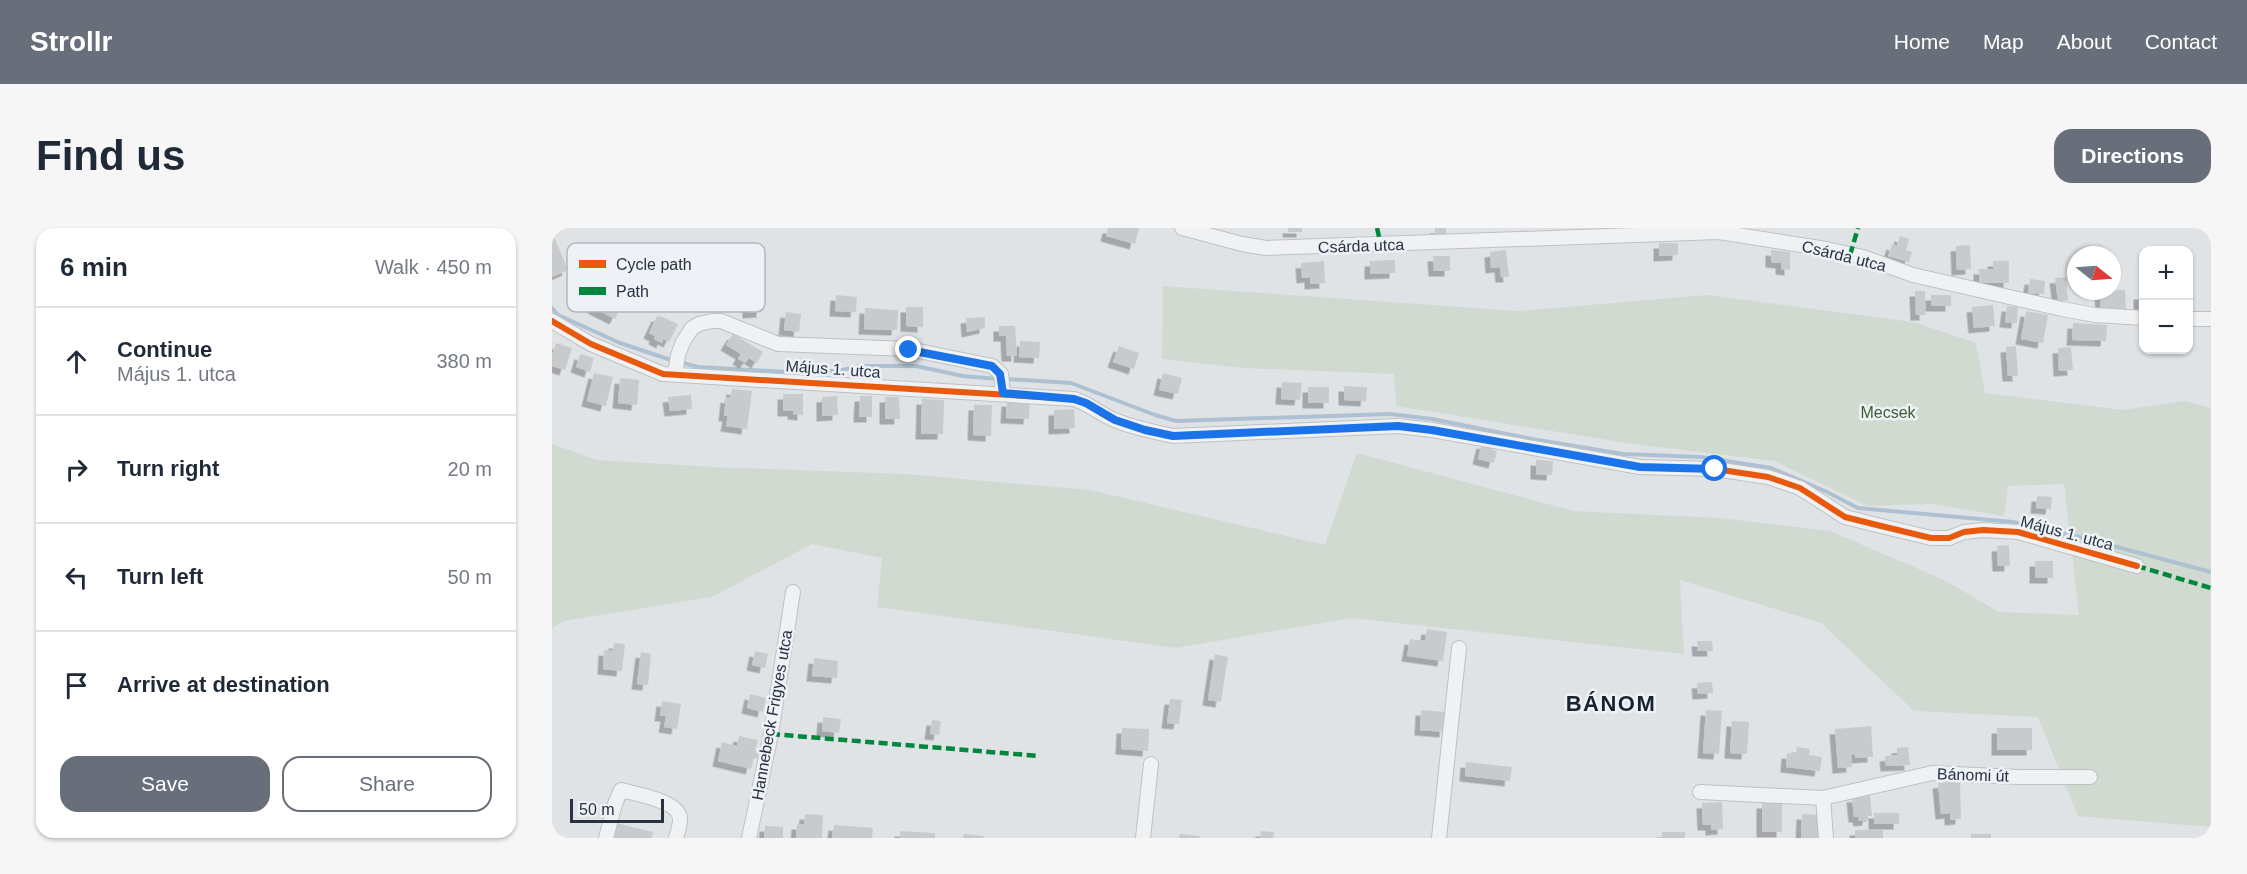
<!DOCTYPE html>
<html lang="en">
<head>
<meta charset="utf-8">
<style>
	:root { --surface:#fff; --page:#f6f6f7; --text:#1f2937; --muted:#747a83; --line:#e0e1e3; --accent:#686f7a }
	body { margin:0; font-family:Arial,sans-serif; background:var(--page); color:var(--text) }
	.controls { position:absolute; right:18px; top:18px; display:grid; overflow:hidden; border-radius:12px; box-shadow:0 2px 4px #0004 }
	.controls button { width:54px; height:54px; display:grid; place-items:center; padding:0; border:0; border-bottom:2px solid var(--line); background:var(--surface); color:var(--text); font:30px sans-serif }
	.compass { position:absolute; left:1515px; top:18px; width:54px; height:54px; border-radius:50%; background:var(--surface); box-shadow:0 2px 4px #0004; rotate:107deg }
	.scale { position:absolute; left:18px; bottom:15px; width:94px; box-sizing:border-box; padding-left:6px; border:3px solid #273140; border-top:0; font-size:16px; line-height:21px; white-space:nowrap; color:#273140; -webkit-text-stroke:4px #eef2f6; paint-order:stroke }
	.stop { position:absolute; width:18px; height:18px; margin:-14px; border:4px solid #1a73e8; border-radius:50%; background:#fff }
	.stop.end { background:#1a73e8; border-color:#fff; box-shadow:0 2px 6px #0008 }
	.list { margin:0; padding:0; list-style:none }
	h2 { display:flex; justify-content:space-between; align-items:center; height:78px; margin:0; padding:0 24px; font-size:26px }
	h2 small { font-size:20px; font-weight:400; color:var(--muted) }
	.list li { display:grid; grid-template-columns:39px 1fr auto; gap:18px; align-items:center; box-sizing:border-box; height:108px; padding:0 24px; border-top:2px solid var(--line) }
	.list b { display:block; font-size:22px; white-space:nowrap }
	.list p { margin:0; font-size:20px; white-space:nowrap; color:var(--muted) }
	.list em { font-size:20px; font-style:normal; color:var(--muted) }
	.actions { display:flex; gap:12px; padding:18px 24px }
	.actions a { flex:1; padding:14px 0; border:2px solid var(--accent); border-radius:18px; text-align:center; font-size:21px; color:var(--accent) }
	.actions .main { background:var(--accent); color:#fff }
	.icon { flex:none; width:33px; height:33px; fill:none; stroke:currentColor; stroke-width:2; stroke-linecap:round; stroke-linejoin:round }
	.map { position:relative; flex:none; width:1659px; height:610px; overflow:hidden; border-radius:18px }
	header { display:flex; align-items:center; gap:36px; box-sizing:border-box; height:84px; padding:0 30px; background:var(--accent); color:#fff }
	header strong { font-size:28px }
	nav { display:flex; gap:33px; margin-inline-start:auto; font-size:21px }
	.intro { display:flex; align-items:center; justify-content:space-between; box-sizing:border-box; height:144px; padding:0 36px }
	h1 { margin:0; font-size:42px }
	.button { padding:15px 27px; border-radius:18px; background:var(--accent); color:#fff; font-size:21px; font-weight:700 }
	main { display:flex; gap:36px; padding:0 36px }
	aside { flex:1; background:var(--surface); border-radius:18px; box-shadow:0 2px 4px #0004 }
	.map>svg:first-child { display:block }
	.green { fill:#d1dad1 }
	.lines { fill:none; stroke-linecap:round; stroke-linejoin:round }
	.stream { stroke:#aec1d2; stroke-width:4 }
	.building { fill:#c8cbce; filter:url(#shadow) }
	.minor-casing { stroke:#bec1c4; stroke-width:16 }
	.minor { stroke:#f0f1f2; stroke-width:14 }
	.quiet { stroke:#00873e; stroke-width:4.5; stroke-dasharray:9 4.5; stroke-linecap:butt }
	.cycleway-casing { stroke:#eef2f6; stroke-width:10 }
	.cycleway { stroke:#e8590c; stroke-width:6 }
	.route { stroke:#1a73e8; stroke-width:8 }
	.labels { text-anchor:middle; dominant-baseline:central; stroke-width:5; stroke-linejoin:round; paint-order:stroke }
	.street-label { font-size:16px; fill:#273140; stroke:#eef2f6 }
	.park-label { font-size:16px; fill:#3e5c34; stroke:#eef2f6 }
	.district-label { font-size:22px; font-weight:bold; letter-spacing:1.5px; fill:#192230; stroke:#eef2f6 }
	.key { fill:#eef2f6; stroke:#b2b8bf; stroke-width:1.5 }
	.key-label { font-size:16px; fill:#273140 }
</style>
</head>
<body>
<header>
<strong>Strollr</strong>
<nav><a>Home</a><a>Map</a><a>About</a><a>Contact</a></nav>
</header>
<div class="intro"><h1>Find us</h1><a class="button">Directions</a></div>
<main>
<aside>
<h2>6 min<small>Walk · 450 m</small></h2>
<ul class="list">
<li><svg class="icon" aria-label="ahead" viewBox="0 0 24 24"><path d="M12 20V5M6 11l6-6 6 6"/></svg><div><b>Continue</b><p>Május 1. utca</p></div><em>380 m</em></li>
<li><svg class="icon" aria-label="right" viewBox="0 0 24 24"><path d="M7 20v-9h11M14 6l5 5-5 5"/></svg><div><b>Turn right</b></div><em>20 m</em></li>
<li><svg class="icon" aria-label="left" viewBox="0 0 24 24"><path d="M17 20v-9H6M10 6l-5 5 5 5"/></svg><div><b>Turn left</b></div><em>50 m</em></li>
<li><svg class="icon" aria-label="arrive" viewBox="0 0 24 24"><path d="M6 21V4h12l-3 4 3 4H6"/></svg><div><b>Arrive at destination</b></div></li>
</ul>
<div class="actions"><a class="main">Save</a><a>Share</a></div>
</aside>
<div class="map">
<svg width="1659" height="610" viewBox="0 0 1659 610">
	<defs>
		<filter id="shadow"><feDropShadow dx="-5.5" dy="5.5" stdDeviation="0" flood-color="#0004"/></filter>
	</defs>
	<rect width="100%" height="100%" fill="#e0e3e6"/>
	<!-- green -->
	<path class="green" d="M611 58 965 83 1155 67 1361 94 1424 115 1433 165 1571 182 1633 173 1659 180V599L1526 588 1486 489 1362 483 1269 395 1128 352 1132 426 799 390 624 420 325 379 330 330 260 316 160 369 11 393 0 401V216L45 232 162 239 354 246 538 262 773 317 805 225 1022 283 1168 290 1278 303 1390 351 1447 384 1527 387 1512 256 1456 258 1452 288 1379 276 1316 278 1222 233 1081 216 844 178 842 146 691 140 610 131Z"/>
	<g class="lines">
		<!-- stream -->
		<g class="stream">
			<path d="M0 80 6 87 68 115 119 132"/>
			<path d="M131 135 146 139 253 145 290 142 309 138H364L411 148 446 151"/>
			<path d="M454 151 519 155 603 187 624 193 838 186 880 191 980 211 1071 226 1149 229 1219 240 1273 263 1306 280 1461 294 1535 311 1659 344"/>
		</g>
	</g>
	<!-- building -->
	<g class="building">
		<path d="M556 0H587L583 16 554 8Z"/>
		<rect x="736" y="0" width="14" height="4"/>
		<rect x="883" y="0" width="11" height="7"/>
		<path d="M0 4 16 42 0 49Z"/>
		<path d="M1348 8 1357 11 1354 22 1360 24 1357 34 1336 28 1340 16 1345 18Z"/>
		<path d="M1107 15H1126V27L1107 28Z"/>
		<path d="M1418 17 1419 41 1405 42 1404 18Z"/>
		<path d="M954 22 957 49H949L948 39 939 40 938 24Z"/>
		<path d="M1219 22 1238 24V42L1229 41V35L1219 34Z"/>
		<path d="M881 28H898V43H882Z"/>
		<path d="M843 32V45L818 46V33Z"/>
		<path d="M772 33 773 55 758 56V49L750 50 749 35Z"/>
		<path d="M1441 33H1457V55H1427V41H1441Z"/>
		<path d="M1514 49 1516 72 1506 73 1503 50Z"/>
		<path d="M196 51H210V84L196 85Z"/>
		<path d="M1478 51 1493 53 1492 66 1476 65Z"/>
		<path d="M57 59 69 65 65 71 71 75 63 91 41 80 50 63 54 65Z"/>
		<path d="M1573 62 1574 82 1549 83 1548 63Z"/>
		<path d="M1363 63H1373V87H1364Z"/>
		<rect x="1587" y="66" width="5" height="12"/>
		<path d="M284 67 305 69 304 84 283 83Z"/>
		<rect x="1379" y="67" width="20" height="11"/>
		<path d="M1441 77 1443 98 1422 100 1420 79Z"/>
		<path d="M1455 78 1466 79 1465 95 1453 94Z"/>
		<path d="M354 79H371V99L354 98Z"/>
		<path d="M313 80 346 82 345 102 312 101Z"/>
		<path d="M1474 83 1496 87 1491 115 1469 111Z"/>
		<path d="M234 84 249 86 247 104 232 102Z"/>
		<path d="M105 88H108L126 96 117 114 111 111 110 115 102 111 103 108 97 105Z"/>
		<path d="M433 89V100L415 104 414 90Z"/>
		<path d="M1521 95 1555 97 1554 113 1520 112Z"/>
		<path d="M447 98H463L465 128H455L454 108H447Z"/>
		<path d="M181 106 211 124 205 135 197 130 193 135 186 131 189 126 174 117Z"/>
		<path d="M468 113 488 114 487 130 467 129Z"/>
		<path d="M4 115 20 120 13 142 0 138V127Z"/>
		<path d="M567 118 587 125 582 141 561 134Z"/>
		<path d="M1464 118 1466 148H1456L1454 119Z"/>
		<path d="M1519 119 1521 142 1507 143 1506 120Z"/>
		<path d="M28 126 42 130 38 144 24 139Z"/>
		<path d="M42 145 61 149 54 178 35 173Z"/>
		<path d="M611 145 630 150 626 166 607 162Z"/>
		<path d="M68 150 87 152 85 177 66 175Z"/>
		<path d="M730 154 750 155 748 172 729 171Z"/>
		<path d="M792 158 815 159 814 173 792 172Z"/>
		<rect x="756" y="159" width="21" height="16"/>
		<path d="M180 161 200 163 195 201 174 198 176 188H172L174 169 178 170Z"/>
		<path d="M231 166H251V187L241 186V183H231Z"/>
		<path d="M139 167 140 181 118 183 116 169Z"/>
		<path d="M285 168 286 187 270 188V169Z"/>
		<path d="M308 168H320V189H307Z"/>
		<path d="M333 169H347L348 191H333Z"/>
		<path d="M370 171 392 172 391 206H369Z"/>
		<path d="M455 173 478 174 477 191 454 190Z"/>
		<path d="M422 177H440L439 208 421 207Z"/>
		<path d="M522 181 523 200 502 201V182Z"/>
		<path d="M930 215 941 218 940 222 945 223 942 235 926 231Z"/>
		<path d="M984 232 1001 233 1000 247 984 246Z"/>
		<path d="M1485 268 1500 269 1499 281 1484 280Z"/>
		<path d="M1457 317 1458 338H1446L1445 318Z"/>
		<rect x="1483" y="333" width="18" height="17"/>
		<path d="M875 401 895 404 891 433 855 428 858 411 873 413Z"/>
		<path d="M1145 413H1160L1161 423H1146Z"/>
		<path d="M62 415 73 416 70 443 51 441 52 422 61 423Z"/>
		<path d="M203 423 216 426 213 440 200 437Z"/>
		<path d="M89 424 99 426 96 457 85 456Z"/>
		<path d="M663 426 676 429 669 474 656 472Z"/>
		<path d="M262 430 286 433 285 450 260 448Z"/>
		<path d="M1160 454 1161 465 1146 466 1145 455Z"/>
		<path d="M198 466 214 470 211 484 195 480Z"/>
		<path d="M618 471 630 472 627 496 615 495Z"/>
		<path d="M110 473 129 476 125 501 112 499 114 488H108Z"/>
		<path d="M869 482 894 484 893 504 868 502Z"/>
		<path d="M1154 482 1170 483 1167 526 1151 525Z"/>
		<path d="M271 489 289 491 287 505 270 503Z"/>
		<path d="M380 492 389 493 387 507 378 506Z"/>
		<path d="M1180 493 1197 494 1195 526 1178 525Z"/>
		<path d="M1319 498 1321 529 1303 530V527H1299L1300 539 1286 540 1283 501Z"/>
		<path d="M570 500 597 501 596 523 569 521Z"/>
		<rect x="1445" y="500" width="35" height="22"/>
		<path d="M187 508 206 512 203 523H207L205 531 202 530 199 541 166 533 170 514 185 518Z"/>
		<path d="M1245 519 1258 521 1257 527 1270 529 1268 543 1234 539 1235 525 1244 526Z"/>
		<path d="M1356 519 1358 537 1334 538 1333 528 1345 527V520Z"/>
		<path d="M914 534 960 539 958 553 913 548Z"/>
		<path d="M1408 553 1409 591 1398 592V585L1389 586 1386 555Z"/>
		<path d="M1318 568 1320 588H1316V592L1307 593 1306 589H1302L1300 569Z"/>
		<path d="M1170 574 1171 601 1159 602V597H1151L1150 575Z"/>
		<rect x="1210" y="575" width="20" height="29"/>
		<rect x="1322" y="585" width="25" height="11"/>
		<path d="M253 586 271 587 270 610H244L245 596H252Z"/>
		<path d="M1250 586 1270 587 1269 610H1249Z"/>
		<path d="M64 595 101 604 100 610H60Z"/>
		<path d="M282 597 321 600 320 610H280Z"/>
		<path d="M213 598 231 599V610H212Z"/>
		<rect x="1303" y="602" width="28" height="8"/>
		<path d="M348 603 383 605V610H348Z"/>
		<path d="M709 603 722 604 721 610H708Z"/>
		<rect x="1110" y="604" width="23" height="6"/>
		<path d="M412 606 432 608V610H411Z"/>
		<path d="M628 606 648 608V610H627Z"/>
		<rect x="1419" y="606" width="20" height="4"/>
	</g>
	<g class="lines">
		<!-- minor casing -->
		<g class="minor-casing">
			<g id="minor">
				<path d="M630 0 690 16 714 20 1167 4 1274 21 1311 29 1361 47 1510 81 1543 87 1592 90"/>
				<path d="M1636 91H1659"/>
				<path d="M0 93 39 116 111 146 522 171C538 176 549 187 565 193 583 200 602 204 621 208L846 198 880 202 1088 239 1163 241 1216 249 1248 260 1293 289 1329 298 1379 310H1397L1412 304 1431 302 1466 304 1585 338"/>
				<path d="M123 146 126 127 131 114 140 100 147 96 160 93H169L226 116 357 121 440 138 449 146 451 165"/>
				<path d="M1148 564 1271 570"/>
				<path d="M54 610 63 576 69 562C84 566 128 573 128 591 128 597 126 604 124 610"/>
				<path d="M197 610 219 506 241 364"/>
				<path d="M591 610 599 536"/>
				<path d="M887 610 907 420"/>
				<path d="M1274 610 1271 570 1380 545 1466 549H1538"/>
			</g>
		</g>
		<!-- minor -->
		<use href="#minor" class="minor"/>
		<!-- quiet -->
		<g class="quiet">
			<path d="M825 0 829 17"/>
			<path d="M1298 27 1306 0"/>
			<path d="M1585 338 1659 360"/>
			<path d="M219 506 487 528"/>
		</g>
		<!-- cycleway casing -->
		<g class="cycleway-casing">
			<path id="cycleway" d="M0 93 39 116 111 146 522 171C538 176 549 187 565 193 583 200 602 204 621 208L846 198 880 202 1088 239 1163 241 1216 249 1248 260 1293 289 1329 298 1379 310H1397L1412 304 1431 302 1466 304 1585 338"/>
		</g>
		<!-- cycleway -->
		<use href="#cycleway" class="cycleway"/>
	</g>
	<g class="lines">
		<!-- route -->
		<path class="route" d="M357 122 440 138 448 146 451 165 522 171 534 175 563 192 593 202 621 208 846 198 880 202 1088 239 1163 241"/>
	</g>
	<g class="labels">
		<!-- street labels -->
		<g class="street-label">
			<text transform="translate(809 18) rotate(-2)">Csárda utca</text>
			<text transform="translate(1292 28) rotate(14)">Csárda utca</text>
			<text transform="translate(281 141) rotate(4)">Május 1. utca</text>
			<text transform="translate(1515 305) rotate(15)">Május 1. utca</text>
			<text transform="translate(220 487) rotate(-80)">Hannebeck Frigyes utca</text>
			<text transform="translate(1421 547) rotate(2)">Bánomi út</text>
		</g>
		<!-- park labels -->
		<g class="park-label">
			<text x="1336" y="184">Mecsek</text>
		</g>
		<!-- district labels -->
		<g class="district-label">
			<text x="1059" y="475">BÁNOM</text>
		</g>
	</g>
	<!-- legend -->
	<rect x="15" y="15" width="198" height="69" rx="9" class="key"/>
	<rect x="27" y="32" width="27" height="8" fill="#e8590c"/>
	<rect x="27" y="59" width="27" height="8" fill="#00873e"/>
	<g class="key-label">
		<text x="64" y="42">Cycle path</text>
		<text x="64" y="69">Path</text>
	</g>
</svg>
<div class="controls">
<button>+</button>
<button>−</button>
</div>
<svg class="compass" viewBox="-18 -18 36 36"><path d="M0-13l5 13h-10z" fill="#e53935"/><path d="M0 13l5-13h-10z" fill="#747a83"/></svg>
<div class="scale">50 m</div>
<div class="stop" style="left:1163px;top:241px"></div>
<div class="stop end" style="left:357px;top:122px"></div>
</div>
</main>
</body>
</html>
